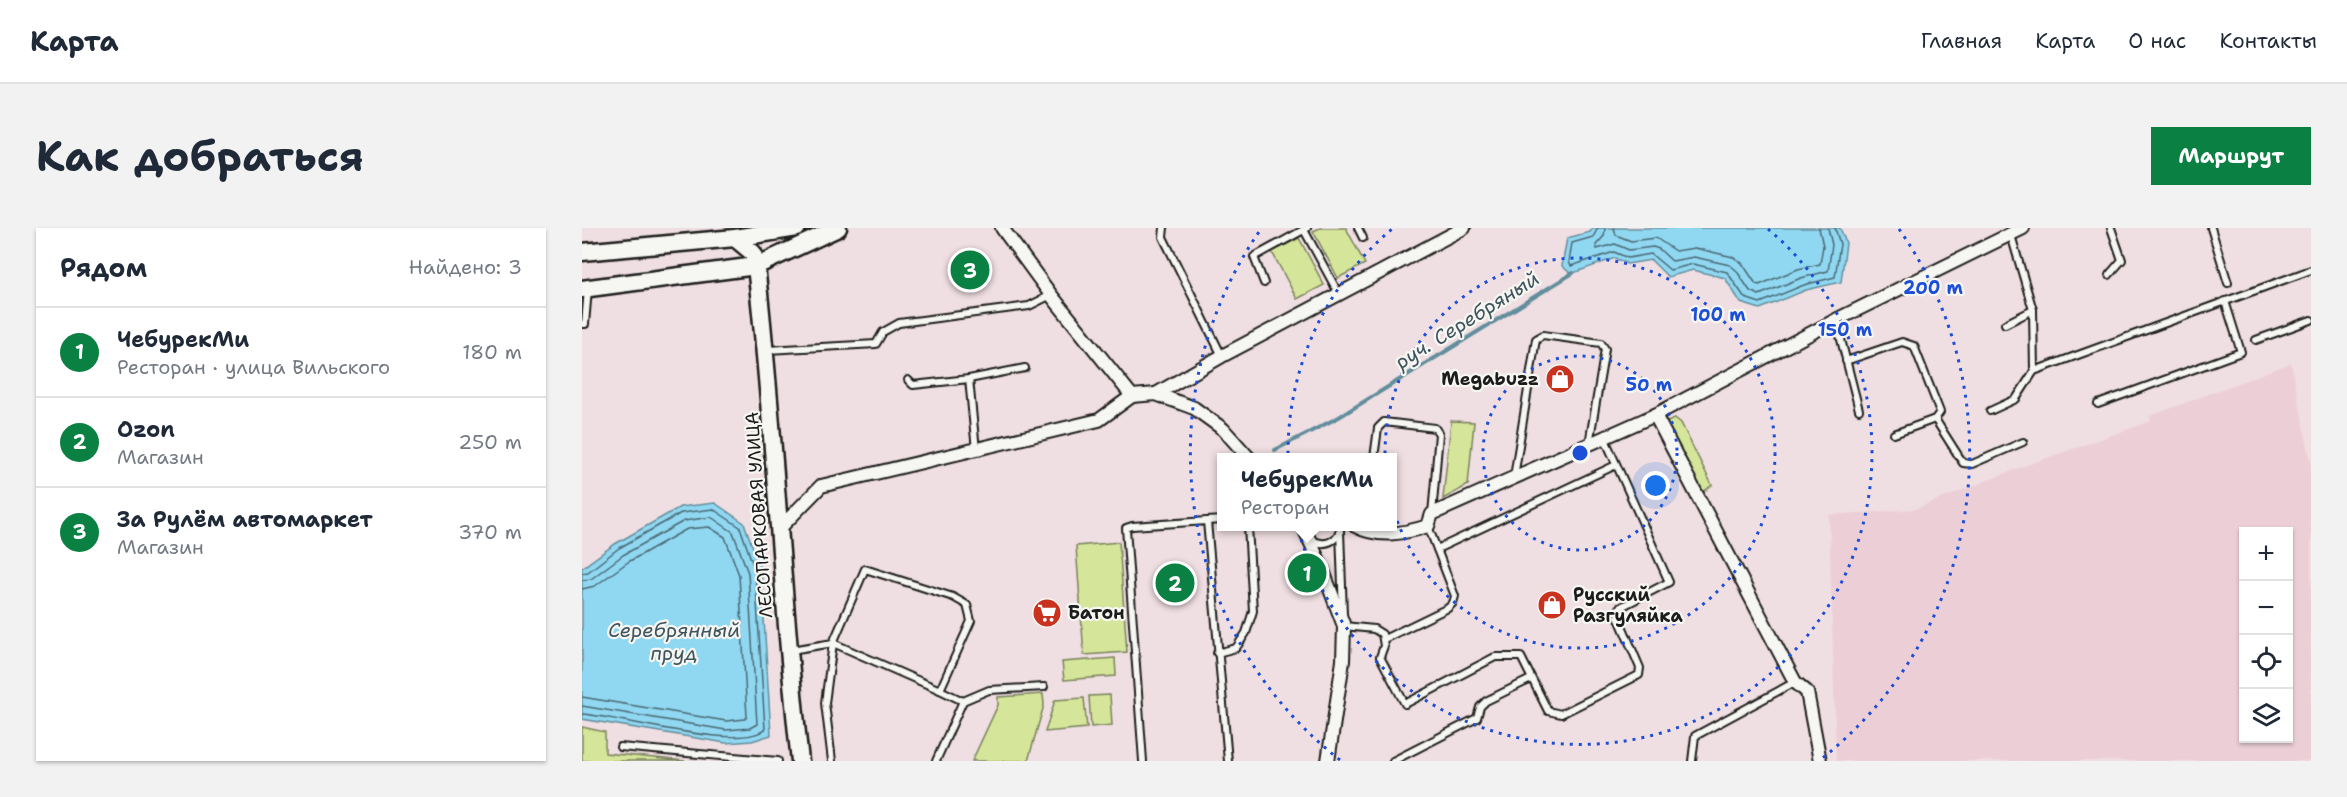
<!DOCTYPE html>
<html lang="ru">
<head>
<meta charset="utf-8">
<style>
	:root { --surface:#fff; --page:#f2f2f3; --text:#1f2937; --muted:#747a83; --line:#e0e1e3; --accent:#0b8043 }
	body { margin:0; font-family:"Shantell Sans",sans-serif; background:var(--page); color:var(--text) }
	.controls { position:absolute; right:18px; bottom:18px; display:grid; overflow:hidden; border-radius:0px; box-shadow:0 2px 4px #0004 }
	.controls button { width:54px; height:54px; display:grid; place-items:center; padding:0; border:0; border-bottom:2px solid var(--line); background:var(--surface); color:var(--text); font:30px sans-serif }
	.you { position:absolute; left:1074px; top:258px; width:21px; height:21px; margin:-15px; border:4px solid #fff; border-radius:50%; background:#1a73e8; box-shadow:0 0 0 9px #1a73e833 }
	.badge { display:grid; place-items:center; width:39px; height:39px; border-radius:50%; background:var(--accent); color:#fff; font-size:20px; font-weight:700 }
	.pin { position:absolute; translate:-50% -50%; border:3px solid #fff; box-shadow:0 2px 6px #0006 }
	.popup { position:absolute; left:635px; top:225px; width:180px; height:78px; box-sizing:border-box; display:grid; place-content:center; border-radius:0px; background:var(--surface); filter:drop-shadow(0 2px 4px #0005); font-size:20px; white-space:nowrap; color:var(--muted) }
	.popup b { font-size:22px; color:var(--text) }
	.popup::after { content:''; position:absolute; left:50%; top:100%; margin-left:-12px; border:12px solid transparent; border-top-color:var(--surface) }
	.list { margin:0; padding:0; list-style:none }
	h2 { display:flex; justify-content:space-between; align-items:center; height:78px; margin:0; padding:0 24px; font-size:26px }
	h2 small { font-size:20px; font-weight:400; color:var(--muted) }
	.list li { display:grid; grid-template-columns:39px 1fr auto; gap:18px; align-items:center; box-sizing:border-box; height:90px; padding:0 24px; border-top:2px solid var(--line) }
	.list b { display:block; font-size:22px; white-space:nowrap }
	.list p { margin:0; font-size:20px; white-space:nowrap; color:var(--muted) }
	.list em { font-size:20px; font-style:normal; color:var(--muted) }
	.icon { flex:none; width:33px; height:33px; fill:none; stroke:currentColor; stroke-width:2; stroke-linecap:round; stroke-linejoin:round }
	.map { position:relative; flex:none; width:1729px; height:533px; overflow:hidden; border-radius:0px }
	header { display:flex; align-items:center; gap:36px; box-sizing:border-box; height:84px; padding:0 30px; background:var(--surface); border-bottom:2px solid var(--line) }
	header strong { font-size:28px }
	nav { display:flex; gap:33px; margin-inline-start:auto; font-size:21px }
	.intro { display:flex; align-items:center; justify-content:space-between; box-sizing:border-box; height:144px; padding:0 36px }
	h1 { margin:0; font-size:42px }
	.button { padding:15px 27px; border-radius:0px; background:var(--accent); color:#fff; font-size:21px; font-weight:700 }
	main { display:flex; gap:36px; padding:0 36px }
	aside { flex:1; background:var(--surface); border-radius:0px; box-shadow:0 2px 4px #0004 }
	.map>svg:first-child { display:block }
	.built { fill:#eccfd6; fill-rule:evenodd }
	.green { fill:#d5e69a; stroke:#78815b; stroke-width:1.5 }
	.water { fill:#90d8f2; stroke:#628d9c; stroke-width:1.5 }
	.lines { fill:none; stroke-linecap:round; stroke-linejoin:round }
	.shore { stroke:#4a6772; stroke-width:1.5 }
	.stream { stroke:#628d9c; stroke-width:4 }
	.service-casing { stroke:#1c1c1c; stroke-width:10 }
	.minor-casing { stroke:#1c1c1c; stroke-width:16 }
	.secondary-casing { stroke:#1c1c1c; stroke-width:21 }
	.service { stroke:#f6f6f2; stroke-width:6 }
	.minor { stroke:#f6f6f2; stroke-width:12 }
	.secondary { stroke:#f6f6f2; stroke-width:16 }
	.ring { fill:none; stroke:#1d4ed8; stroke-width:3; stroke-dasharray:3 6 }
	.labels { text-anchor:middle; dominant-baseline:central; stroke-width:4.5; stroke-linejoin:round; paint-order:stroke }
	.poi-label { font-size:18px; font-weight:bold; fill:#1c1c1c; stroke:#f6f6f2; text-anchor:start }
	.street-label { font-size:18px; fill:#1c1c1c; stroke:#f6f6f2 }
	.water-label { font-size:20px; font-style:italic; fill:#3f545c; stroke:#f6f6f2 }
	.centre { fill:#1d4ed8; stroke:#f6f6f2; stroke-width:3 }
	.ring-label { font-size:18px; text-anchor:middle; font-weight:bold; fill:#1d4ed8; stroke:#f6f6f2; stroke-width:4.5; stroke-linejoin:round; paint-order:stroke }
</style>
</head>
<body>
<header>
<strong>Карта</strong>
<nav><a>Главная</a><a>Карта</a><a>О нас</a><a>Контакты</a></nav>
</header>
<div class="intro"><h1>Как добраться</h1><a class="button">Маршрут</a></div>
<main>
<aside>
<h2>Рядом<small>Найдено: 3</small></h2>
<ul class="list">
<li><span class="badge">1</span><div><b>ЧебурекМи</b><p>Ресторан · улица Вильского</p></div><em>180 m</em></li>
<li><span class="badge">2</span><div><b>Ozon</b><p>Магазин</p></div><em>250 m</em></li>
<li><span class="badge">3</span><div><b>За Рулём автомаркет</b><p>Магазин</p></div><em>370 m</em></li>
</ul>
</aside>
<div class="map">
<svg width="1729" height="533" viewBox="0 0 1729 533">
	<rect width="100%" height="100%" fill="#f0dfe2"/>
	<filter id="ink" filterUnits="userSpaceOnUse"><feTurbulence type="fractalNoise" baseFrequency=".0167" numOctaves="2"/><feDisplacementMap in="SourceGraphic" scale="12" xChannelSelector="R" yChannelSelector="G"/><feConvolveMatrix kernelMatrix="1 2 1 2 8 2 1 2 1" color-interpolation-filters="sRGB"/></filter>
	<g filter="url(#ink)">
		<!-- built -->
		<path class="built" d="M1709 135 1729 234V533H1254L1247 287 1333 281 1442 238 1569 193 1568 188ZM1662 304H1706V511H1662Z"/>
		<!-- green -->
		<g class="green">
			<path d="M738 0H764L783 36 756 50 731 3Z"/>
			<path d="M717 10 742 57 715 71 690 24Z"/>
			<path d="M1093 190 1099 195 1130 257 1120 265 1084 195Z"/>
			<path d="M869 193 892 194 886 257 861 271Z"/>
			<path d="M537 314 545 424 502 427 494 318Z"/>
			<path d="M533 430 534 448 482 452 480 434Z"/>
			<path d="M461 466 462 477 446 533H390L416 477V469Z"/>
			<path d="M528 467 530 497 509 499 507 468Z"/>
			<path d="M502 470 505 500 463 504 473 472Z"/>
			<path d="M0 499 23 504V525L103 533H0Z"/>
		</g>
		<!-- water -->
		<g class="water">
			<path d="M1011 0H1258L1264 15 1259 54 1224 62 1178 81 1159 75 1143 50 1111 42 1086 49 1069 32 1045 36 1033 30 989 46 980 38 985 10 1008 4Z"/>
			<path d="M133 275 162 295 179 342 189 507 170 513 144 515 0 491V340L33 316 98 279Z"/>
		</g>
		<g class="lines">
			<!-- shore -->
			<g class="shore">
				<path d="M1016 0 1011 9 990 15 987 34 989 38 1032 24 1046 30 1069 26 1088 42 1111 36 1145 44 1163 70 1178 75 1222 57 1253 49 1258 16 1253 0"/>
				<path d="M1023 0 1022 8 1014 17 1015 21 1033 16 1047 22 1071 19 1077 21 1090 33 1112 29 1148 37 1154 42 1168 63 1177 67 1219 50 1246 43 1250 17 1246 0"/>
				<path d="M1032 0 1034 7 1049 13 1074 10 1093 23 1113 20 1151 29 1160 35 1174 56 1177 57 1216 41 1238 36 1241 18 1237 0"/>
				<path d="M0 345 6 344 37 320 99 285 131 281 158 299 173 343 183 501C159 524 35 488 0 486"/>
				<path d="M0 352 9 351 41 327 102 293 129 289 151 304 166 345 175 496 168 500 144 502 0 478"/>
				<path d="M0 361 13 358 46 334 105 301 127 299 143 309 157 347 165 489 163 491 144 493 0 469"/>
			</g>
			<!-- stream -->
			<path class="stream" d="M693 222 757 189 991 45"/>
			<!-- service casing -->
			<g class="service-casing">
				<g id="service">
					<path d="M582 0 581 9 640 128"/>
					<path d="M776 0 781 10"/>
					<path d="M1629 0 1646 55"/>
					<path d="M722 2 757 66"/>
					<path d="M1527 47 1540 32 1529 0"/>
					<path d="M682 55 672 29 725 0"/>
					<path d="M1451 82 1452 143 1729 42"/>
					<path d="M1254 92 1277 182"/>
					<path d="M0 96H3L6 61"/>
					<path d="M1423 96 1451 82 1429 7"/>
					<path d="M1674 112 1729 92"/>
					<path d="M185 122 294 116 301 104 317 95 447 78 469 67"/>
					<path d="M1264 133 1320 114 1332 118 1358 184 1353 191 1312 206"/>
					<path d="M387 151 443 140"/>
					<path d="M326 152 331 157 387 151 394 222"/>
					<path d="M1516 176 1659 124 1643 73"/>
					<path d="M1408 183 1434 171 1452 143"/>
					<path d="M1353 191 1381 235 1390 236 1441 214"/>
					<path d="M792 230 796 200 802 194 853 200 857 206 850 286"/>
					<path d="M932 249 954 111 961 107 1019 115 1023 121 1007 216"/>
					<path d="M625 293 640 292"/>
					<path d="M758 303 761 386"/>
					<path d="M729 312C743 319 756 314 759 298"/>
					<path d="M855 321 1034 237"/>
					<path d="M762 396V398L792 401 800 406 802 418 798 429 823 476 913 429H939L966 483 979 486 1057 447 1058 440 1036 388 1037 380 1087 354 1023 211"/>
					<path d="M802 411 866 380 871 375 873 368 846 298"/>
					<path d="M209 422 251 415 358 462"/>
					<path d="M635 425 654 420 664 405 671 383 666 298"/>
					<path d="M381 473 407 462 462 459"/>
					<path d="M38 519 196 533"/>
					<path d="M250 533 243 475 251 415 283 341 371 369 385 377 389 393 358 462 381 473 354 533"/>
					<path d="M561 533 544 300 550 298 625 293 646 533"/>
					<path d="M811 533 895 490 898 479 904 473 949 451"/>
					<path d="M1110 533 1113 508 1213 454"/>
				</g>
			</g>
			<!-- minor casing -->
			<g class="minor-casing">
				<g id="minor">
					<path d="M420 0 469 67 550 168 574 166 612 180 641 201 667 230"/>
					<path d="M574 166 640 128 882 0"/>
					<path d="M1073 187 1213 454 1225 464 1238 533"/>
					<path d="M721 298 738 335 762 398 761 433 746 533"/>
					<path d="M773 298C796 310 821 306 846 298L850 286 1073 187 1254 92 1441 0"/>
					<path d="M198 300 239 258 517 192 550 168"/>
				</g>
			</g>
			<!-- secondary casing -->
			<g class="secondary-casing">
				<g id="secondary">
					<path d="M153 10 171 25 174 38C193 203 199 368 218 533"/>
					<path d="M0 24 153 10 215 0"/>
					<path d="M0 61 174 38 256 0"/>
				</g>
			</g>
			<!-- service -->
			<use href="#service" class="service"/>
			<!-- minor -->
			<use href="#minor" class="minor"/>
			<!-- secondary -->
			<use href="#secondary" class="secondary"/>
		</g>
	</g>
	<!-- distance rings -->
	<g class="ring">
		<circle cx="998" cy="225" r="97"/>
		<circle cx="998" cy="225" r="195"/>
		<path d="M1186 1A292 292 0 1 1 810 1"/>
		<path d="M758 532A390 390 0 0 1 679 1M1317 1A390 390 0 0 1 1238 532"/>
	</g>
	<!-- icons -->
	<defs>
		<g id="shop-disc" transform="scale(1.5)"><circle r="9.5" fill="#c8321e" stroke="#f6f6f2"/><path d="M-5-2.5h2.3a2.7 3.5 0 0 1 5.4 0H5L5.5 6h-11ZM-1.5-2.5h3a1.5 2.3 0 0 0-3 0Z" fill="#fff"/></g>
		<g id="supermarket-disc" transform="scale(1.5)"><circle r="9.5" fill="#c8321e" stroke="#f6f6f2"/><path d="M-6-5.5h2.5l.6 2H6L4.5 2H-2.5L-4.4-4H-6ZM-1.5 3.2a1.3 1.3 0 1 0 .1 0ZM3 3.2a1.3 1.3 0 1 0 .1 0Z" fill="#fff"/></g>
	</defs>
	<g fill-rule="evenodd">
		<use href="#shop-disc" x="978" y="151"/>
		<use href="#shop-disc" x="970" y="377"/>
		<use href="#supermarket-disc" x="465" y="385"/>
	</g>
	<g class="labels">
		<!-- poi labels -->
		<g class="poi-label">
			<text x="957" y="151" text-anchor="end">Megabuzz</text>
			<text x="991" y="367">Русский<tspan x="991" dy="21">Разгуляйка</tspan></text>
			<text x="486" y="385">Батон</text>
		</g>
		<!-- street labels -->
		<g class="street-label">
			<text transform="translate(177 287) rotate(-94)">ЛЕСОПАРКОВАЯ УЛИЦА</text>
		</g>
		<!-- water labels -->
		<g class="water-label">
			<text transform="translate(885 92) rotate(-32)">руч. Серебряный</text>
			<text x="92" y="402">Серебрянный<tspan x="92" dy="23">пруд</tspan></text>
		</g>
	</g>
	<circle cx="998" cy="225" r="9" class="centre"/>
	<g class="ring-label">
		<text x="1351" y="66">200 m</text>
		<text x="1136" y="93">100 m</text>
		<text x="1263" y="108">150 m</text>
		<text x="1067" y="163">50 m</text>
	</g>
</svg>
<div class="controls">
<button>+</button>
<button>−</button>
<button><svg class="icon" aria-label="locate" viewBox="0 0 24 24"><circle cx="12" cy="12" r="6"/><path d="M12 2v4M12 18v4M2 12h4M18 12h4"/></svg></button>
<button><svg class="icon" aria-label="layers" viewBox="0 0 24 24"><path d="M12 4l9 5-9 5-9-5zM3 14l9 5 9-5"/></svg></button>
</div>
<div class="you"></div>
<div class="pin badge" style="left:725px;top:345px">1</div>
<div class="popup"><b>ЧебурекМи</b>Ресторан</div>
<div class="pin badge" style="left:593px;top:355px">2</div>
<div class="pin badge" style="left:388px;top:42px">3</div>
</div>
</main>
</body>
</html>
